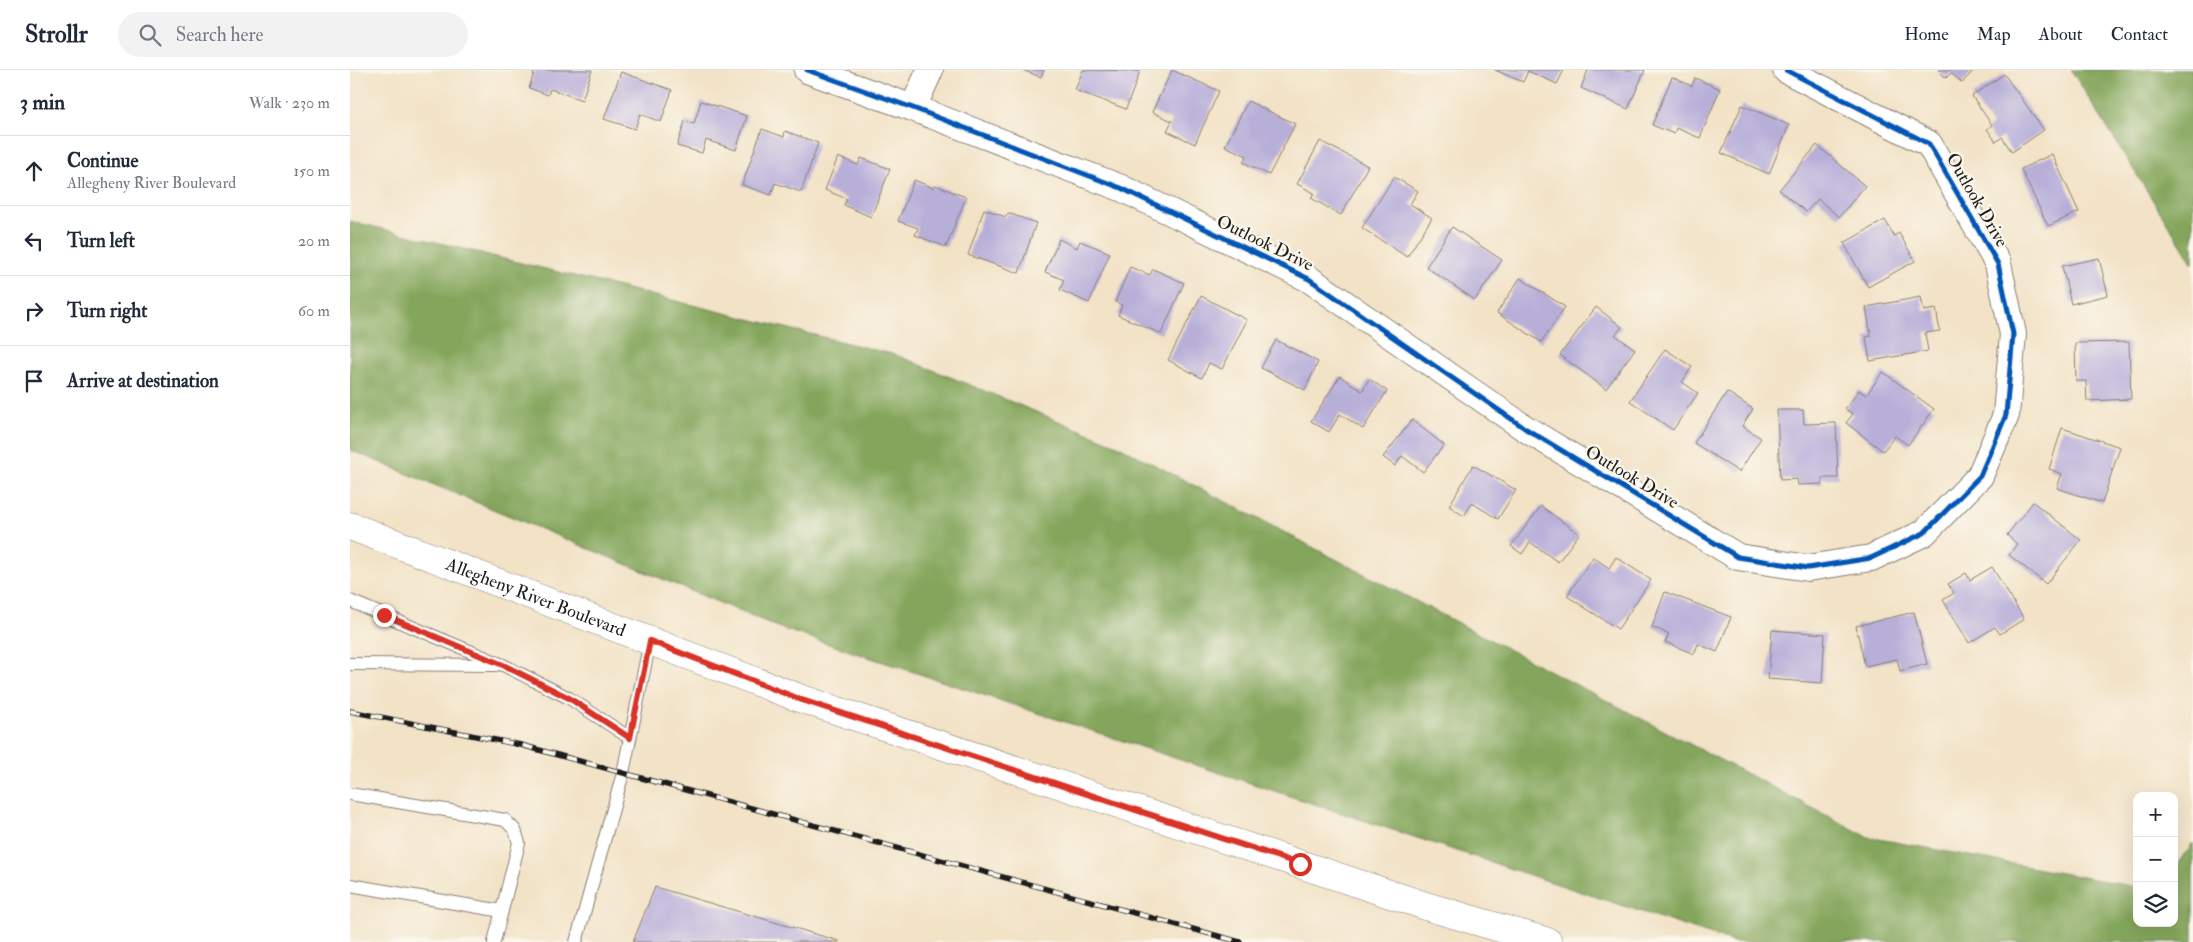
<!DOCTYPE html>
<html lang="en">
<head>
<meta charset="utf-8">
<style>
	:root { --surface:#fff; --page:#f2f2f3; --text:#1f2937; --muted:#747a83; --line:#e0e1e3 }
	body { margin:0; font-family:"IM FELL Double Pica",serif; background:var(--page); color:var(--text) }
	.controls { position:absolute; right:15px; bottom:15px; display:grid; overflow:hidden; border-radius:10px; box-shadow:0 5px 20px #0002 }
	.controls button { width:45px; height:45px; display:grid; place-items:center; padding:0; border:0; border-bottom:1px solid var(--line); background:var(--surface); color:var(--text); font:25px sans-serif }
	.stop { position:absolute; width:15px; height:15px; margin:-11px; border:4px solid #d93025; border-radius:50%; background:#fff }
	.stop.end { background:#d93025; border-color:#fff; box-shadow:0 1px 5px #0008 }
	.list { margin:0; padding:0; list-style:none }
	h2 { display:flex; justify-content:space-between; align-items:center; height:65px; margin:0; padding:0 20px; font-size:21px }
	h2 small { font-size:16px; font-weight:400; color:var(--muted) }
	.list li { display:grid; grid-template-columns:32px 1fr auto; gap:15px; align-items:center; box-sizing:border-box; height:70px; padding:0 20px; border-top:1px solid var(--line) }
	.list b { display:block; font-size:19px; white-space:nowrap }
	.list p { margin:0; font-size:16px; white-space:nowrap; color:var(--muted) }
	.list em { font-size:16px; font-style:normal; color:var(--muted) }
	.icon { flex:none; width:28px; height:28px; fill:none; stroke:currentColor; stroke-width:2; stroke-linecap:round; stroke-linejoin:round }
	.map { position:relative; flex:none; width:1843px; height:872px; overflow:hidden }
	header { display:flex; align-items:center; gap:30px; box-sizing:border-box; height:70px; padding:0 25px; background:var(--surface); border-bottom:1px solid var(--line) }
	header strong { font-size:24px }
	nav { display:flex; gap:28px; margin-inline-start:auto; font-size:18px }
	.search { width:350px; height:45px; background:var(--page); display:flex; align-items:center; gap:12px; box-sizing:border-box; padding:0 18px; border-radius:28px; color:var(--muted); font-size:19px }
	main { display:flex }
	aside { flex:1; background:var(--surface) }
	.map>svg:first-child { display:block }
	.forest { fill:#84a65b; stroke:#50613c }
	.building { fill:#b8afd9 }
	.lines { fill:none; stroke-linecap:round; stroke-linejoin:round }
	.lane-casing { stroke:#877f71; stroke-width:14 }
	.street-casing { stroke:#877f71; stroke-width:28 }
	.secondary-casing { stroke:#877f71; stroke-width:29 }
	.lane { stroke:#fff; stroke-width:12 }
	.street { stroke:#fff; stroke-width:26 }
	.secondary { stroke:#fff; stroke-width:28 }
	.rail-casing { stroke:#1c1c1c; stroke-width:5.5 }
	.rail { stroke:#fbf7ec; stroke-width:4; stroke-dasharray:11; stroke-linecap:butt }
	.cycleway-casing { stroke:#fbf7ec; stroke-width:8 }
	.cycleway { stroke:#0057b8; stroke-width:5 }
	.route { stroke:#d93025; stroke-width:6 }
	.labels { text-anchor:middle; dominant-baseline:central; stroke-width:4.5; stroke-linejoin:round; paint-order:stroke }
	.street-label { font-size:18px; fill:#1c1c1c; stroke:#fbf7ec }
</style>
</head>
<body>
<header>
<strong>Strollr</strong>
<div class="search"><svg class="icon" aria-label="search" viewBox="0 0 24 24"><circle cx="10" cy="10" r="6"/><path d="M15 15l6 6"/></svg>Search here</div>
<nav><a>Home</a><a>Map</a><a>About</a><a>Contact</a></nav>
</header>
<main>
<aside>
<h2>3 min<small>Walk · 230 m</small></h2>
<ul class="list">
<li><svg class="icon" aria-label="ahead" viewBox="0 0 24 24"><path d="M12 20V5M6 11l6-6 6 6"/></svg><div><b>Continue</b><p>Allegheny River Boulevard</p></div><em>150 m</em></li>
<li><svg class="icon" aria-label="left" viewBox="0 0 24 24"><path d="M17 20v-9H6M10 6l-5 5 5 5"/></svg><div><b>Turn left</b></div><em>20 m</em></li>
<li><svg class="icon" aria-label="right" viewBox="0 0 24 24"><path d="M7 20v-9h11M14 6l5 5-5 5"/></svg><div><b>Turn right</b></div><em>60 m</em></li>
<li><svg class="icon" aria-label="arrive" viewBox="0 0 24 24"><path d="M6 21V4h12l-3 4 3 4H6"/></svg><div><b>Arrive at destination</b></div></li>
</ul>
</aside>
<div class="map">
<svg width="1843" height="872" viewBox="0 0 1843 872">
	<rect width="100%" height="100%" fill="#fbf7ec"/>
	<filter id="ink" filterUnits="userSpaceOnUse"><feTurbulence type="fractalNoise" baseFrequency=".02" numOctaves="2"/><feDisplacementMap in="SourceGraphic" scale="10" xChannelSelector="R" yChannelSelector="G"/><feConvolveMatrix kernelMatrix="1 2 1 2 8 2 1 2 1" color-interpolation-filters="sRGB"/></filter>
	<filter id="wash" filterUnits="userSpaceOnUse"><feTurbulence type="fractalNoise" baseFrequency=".0096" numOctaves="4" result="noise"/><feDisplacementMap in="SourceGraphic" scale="20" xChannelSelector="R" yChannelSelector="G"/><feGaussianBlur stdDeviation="1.12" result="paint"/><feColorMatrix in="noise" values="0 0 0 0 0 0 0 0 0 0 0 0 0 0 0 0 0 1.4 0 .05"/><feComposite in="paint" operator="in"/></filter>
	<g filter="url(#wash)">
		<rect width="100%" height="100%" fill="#f2e2c6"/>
		<!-- forest -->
		<g class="forest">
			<path d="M1721 0H1843V194Z"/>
			<path d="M0 151 546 285 765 374 1518 767 1787 817V853H1824V798L1843 773V872H1383L433 559 0 380Z"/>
		</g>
		<g id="blocks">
			<!-- building -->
			<g class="building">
				<path d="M185 0H242L232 30 200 19 198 25 179 18Z"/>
				<path d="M672 0H694L691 7Z"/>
				<path d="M733 0 790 1 776 39 725 20Z"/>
				<path d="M822 0 869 21 845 74 817 61 822 51 802 42Z"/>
				<path d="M1145 0H1214L1207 14 1178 1 1173 12Z"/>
				<path d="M1238 0H1295L1278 39 1231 18Z"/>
				<path d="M1588 0H1624L1612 13 1601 3 1596 8Z"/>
				<path d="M271 2 322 20 311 52 290 44 285 59 254 49Z"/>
				<path d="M1654 4 1694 60 1662 82 1652 67 1646 72 1637 59 1642 55 1622 26Z"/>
				<path d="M1322 7 1342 16 1345 8 1370 19 1350 68 1326 58 1324 64 1302 55Z"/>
				<path d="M351 31 397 46 386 80 356 70 352 83 327 76 335 51 344 54Z"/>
				<path d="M898 31 945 54 919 105 893 92 897 86 875 76Z"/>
				<path d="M1392 35 1439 55 1419 104 1371 83Z"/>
				<path d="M412 59 434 67 435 61 468 73 451 122 425 113 421 125 392 115Z"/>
				<path d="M970 71 1018 96 991 145 961 128 964 123 947 114Z"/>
				<path d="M1467 75 1515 116 1489 147 1468 129 1456 142 1429 120Z"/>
				<path d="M1702 84 1729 142 1698 156 1671 99Z"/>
				<path d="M488 87 508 95 511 88 540 99 521 147 494 135 497 129 475 120Z"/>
				<path d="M1044 107 1068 121 1060 134 1082 148 1057 187 1012 158Z"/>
				<path d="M564 110 584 118 585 115 616 127 596 177 565 165 568 158 548 151Z"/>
				<path d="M634 139 656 147 658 143 686 153 669 203 618 185Z"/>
				<path d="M1535 150 1544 166 1549 163 1565 191 1518 217 1494 173Z"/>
				<path d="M1102 157 1152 190 1125 230 1076 197Z"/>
				<path d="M709 169 727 178 730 171 760 183 739 233 710 220 714 210 695 202Z"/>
				<path d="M1749 188 1758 225 1721 234 1712 196Z"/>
				<path d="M780 197 800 205 803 199 834 213 811 264 768 245 772 235 765 232Z"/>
				<path d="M1170 208 1215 237 1191 272 1147 243Z"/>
				<path d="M851 226 897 250 872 299 859 293 852 308 818 290Z"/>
				<path d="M1571 227 1574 241 1586 239 1590 261 1575 263 1578 281 1520 291 1516 267 1521 266 1516 237Z"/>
				<path d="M1246 237 1272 257 1265 265 1285 279 1256 319 1210 285Z"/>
				<path d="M926 270 968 292 955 320 911 298Z"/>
				<path d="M1779 272 1781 329 1737 331 1736 311H1726L1725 273Z"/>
				<path d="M1315 279 1342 297 1332 312 1348 323 1323 360 1280 331Z"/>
				<path d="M1533 302 1584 339 1558 375 1545 366 1533 381 1496 353 1503 344 1495 339 1509 320 1516 325Z"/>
				<path d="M990 306 1012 321 1019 309 1037 321 1013 359 990 344 979 362 961 351Z"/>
				<path d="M1377 322 1403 339 1392 356 1411 368 1389 402 1344 373Z"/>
				<path d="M1427 340H1453L1454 354 1486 353 1488 408H1472V414L1448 415 1447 409 1430 410Z"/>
				<path d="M1062 350 1094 375 1073 402 1052 386 1045 396 1033 387Z"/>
				<path d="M1712 358 1770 377 1752 433 1707 418 1712 404 1699 399Z"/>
				<path d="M1123 395 1166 420 1148 449 1122 433 1114 446 1099 436Z"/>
				<path d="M1683 432 1731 470 1696 514 1659 485 1667 474 1657 465Z"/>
				<path d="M1191 436 1229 464 1208 492 1180 472 1172 484 1161 476Z"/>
				<path d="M1243 487 1259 498 1266 487 1301 510 1268 559 1217 526Z"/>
				<path d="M1642 497 1674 549 1650 564 1645 557 1619 573 1593 530 1604 523 1598 514 1616 503 1620 510Z"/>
				<path d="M1315 522 1381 547 1367 582 1348 574 1344 584 1315 572 1319 564 1302 557Z"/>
				<path d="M1564 542 1577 594 1550 601 1547 589 1515 596 1506 556Z"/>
				<path d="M1422 560 1475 564 1472 613 1418 609Z"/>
				<path d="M305 817 489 871V872H283Z"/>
			</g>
		</g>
	</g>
	<g filter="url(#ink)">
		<use href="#blocks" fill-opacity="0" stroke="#877f71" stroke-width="1"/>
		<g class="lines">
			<!-- lane casing -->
			<g class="lane-casing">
				<g id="lane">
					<path d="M0 531 153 595 219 628 280 668"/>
					<path d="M0 594 146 595"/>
					<path d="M0 724 155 750 165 760 169 773 144 872"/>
					<path d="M0 815 152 841"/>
					<path d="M226 872 273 703 300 571"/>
				</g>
			</g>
			<!-- street casing -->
			<g class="street-casing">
				<g id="street">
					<path d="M457 0 563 38 771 118 959 209 1176 359 1388 487 1458 498 1521 488 1574 463 1630 406 1656 345 1663 264 1648 194 1579 74 1436 0"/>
					<path d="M563 38 580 0"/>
				</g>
			</g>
			<!-- secondary casing -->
			<g class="secondary-casing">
				<g id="secondary">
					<path id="s1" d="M0 456 452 629 1079 837 1198 872"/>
				</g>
			</g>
			<!-- lane -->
			<use href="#lane" class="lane"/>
			<!-- street -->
			<use href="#street" class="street"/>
			<!-- secondary -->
			<use href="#secondary" class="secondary"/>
			<!-- rail casing -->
			<g class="rail-casing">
				<path id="rail" d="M0 641 171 675 890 872"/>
			</g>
			<!-- rail -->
			<use href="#rail" class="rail"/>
			<!-- cycleway casing -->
			<g class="cycleway-casing">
				<path id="cycleway" d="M457 0 563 38 771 118 959 209 1176 359 1388 487 1458 498 1521 488 1574 463 1630 406 1656 345 1663 264 1648 194 1579 74 1436 0"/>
			</g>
			<!-- cycleway -->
			<use href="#cycleway" class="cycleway"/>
		</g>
	</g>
	<g class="lines" filter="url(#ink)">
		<!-- route -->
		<path class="route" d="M34 545 153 595 219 628 280 668 300 571 452 630 950 794"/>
	</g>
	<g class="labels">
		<!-- street labels -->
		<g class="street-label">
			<text transform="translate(1627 130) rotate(60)">Outlook Drive</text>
			<text transform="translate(915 173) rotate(26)">Outlook Drive</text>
			<text transform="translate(1282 407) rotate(31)">Outlook Drive</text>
			<text stroke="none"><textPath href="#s1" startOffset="199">Allegheny River Boulevard</textPath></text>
		</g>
	</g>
</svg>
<div class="controls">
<button>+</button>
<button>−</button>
<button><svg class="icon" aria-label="layers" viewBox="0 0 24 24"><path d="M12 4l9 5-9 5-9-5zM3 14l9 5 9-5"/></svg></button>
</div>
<div class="stop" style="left:950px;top:794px"></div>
<div class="stop end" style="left:34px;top:545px"></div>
</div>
</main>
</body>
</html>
